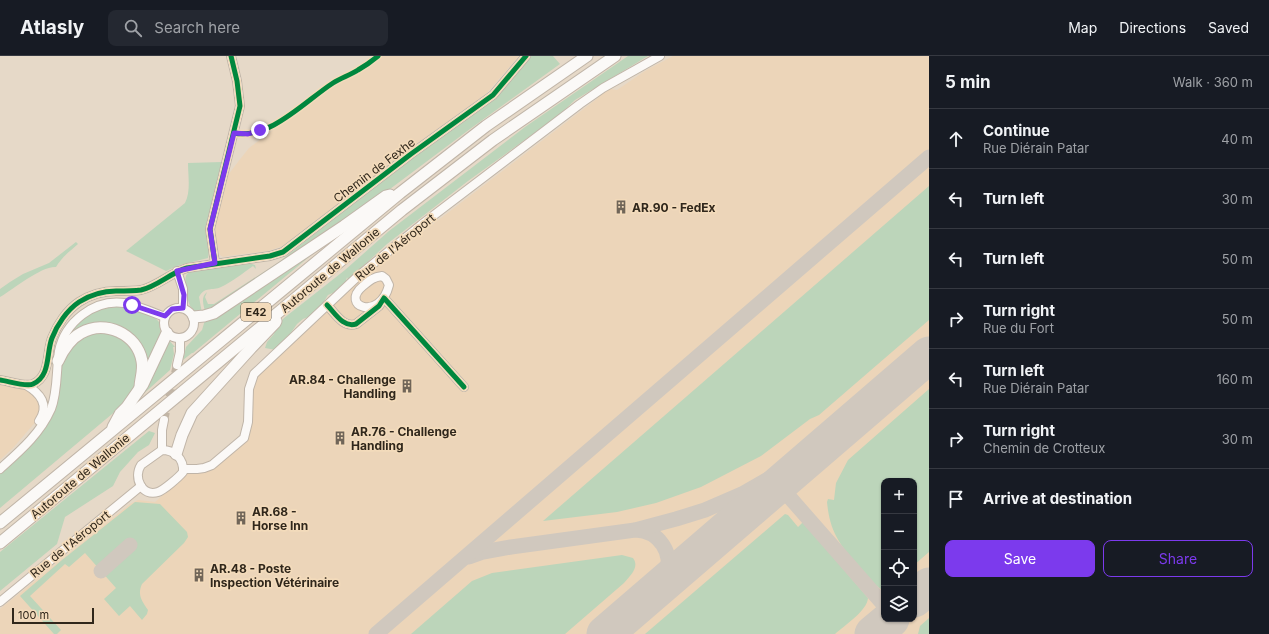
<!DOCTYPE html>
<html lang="en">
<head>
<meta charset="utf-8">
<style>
	:root { --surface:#171b24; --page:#242831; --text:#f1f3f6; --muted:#9ea1a6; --line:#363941; --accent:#7c3aed }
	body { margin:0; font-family:Inter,sans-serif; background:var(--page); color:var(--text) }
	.controls { position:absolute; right:12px; bottom:12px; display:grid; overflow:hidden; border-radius:8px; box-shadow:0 1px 3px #0004 }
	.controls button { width:36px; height:36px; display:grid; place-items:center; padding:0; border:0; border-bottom:1px solid var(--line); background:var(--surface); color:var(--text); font:20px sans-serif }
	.scale { position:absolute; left:12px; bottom:10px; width:82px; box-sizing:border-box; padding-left:4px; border:2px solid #30271b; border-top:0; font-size:11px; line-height:14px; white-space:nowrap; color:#30271b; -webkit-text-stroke:3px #f3dbbb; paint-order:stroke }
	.stop { position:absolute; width:12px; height:12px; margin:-9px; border:3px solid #7c3aed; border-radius:50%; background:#fff }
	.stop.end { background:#7c3aed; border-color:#fff; box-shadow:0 1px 4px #0008 }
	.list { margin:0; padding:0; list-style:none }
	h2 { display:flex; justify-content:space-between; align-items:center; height:52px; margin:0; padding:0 16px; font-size:17px }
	h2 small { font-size:13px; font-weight:400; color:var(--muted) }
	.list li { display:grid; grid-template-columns:26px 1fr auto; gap:12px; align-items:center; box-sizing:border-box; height:60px; padding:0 16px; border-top:1px solid var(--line) }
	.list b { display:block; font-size:15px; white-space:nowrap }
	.list p { margin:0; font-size:13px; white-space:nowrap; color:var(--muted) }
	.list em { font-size:13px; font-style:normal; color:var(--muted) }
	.actions { display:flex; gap:8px; padding:12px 16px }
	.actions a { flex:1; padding:9px 0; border:1px solid var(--accent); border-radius:8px; text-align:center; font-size:14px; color:var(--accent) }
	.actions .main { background:var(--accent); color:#fff }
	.icon { flex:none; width:22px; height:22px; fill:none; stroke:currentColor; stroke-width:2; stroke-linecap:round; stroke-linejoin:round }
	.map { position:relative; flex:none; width:929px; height:578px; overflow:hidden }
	header { display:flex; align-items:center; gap:24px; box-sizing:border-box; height:56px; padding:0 20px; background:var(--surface); border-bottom:1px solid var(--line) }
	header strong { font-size:19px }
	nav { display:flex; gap:22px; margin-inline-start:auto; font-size:14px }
	.search { width:280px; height:36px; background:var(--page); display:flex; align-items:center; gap:10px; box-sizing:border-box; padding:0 14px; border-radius:8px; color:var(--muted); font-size:15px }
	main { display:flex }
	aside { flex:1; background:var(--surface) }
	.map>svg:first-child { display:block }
	.built { fill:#ecd5b9; fill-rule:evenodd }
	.green { fill:#bcd5ba }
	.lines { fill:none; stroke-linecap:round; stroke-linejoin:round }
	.taxiway { stroke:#d0c8be; stroke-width:15 }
	.runway { stroke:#d0c8be; stroke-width:37 }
	.minor-tunnel { stroke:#c2b5a5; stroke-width:8; stroke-dasharray:8 4; stroke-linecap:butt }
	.minor-casing { stroke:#c0b5a8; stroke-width:10 }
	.highway-casing { stroke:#c0b5a8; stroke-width:13 }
	.minor { stroke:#fbf9f7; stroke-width:8 }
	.highway { stroke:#fbf9f7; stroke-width:11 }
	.cycleway-casing { stroke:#f3dbbb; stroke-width:8 }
	.cycleway { stroke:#00873e; stroke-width:5 }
	.route { stroke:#7c3aed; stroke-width:5 }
	.labels { text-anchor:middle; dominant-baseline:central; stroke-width:3.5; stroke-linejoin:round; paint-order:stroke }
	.shield { fill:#f3dbbb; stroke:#6a5d4b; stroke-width:1 }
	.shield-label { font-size:11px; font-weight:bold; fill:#30271b }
	.street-label { font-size:12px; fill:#30271b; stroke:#f3dbbb }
	.poi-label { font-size:12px; font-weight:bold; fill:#30271b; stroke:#f3dbbb; text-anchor:start }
</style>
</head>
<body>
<header>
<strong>Atlasly</strong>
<div class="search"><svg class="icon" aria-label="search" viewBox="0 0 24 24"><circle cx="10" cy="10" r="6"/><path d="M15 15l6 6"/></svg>Search here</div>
<nav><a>Map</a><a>Directions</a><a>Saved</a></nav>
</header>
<main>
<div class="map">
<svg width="929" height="578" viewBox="0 0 929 578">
	<rect width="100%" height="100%" fill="#e6d9c8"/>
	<!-- built -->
	<g class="built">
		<path d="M381 0H519L486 38 402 99 283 190 268 195 228 200 223 201 220 199 216 185 215 169 228 119 241 102 249 92 331 30 357 17Z"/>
		<path d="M673 0H929V578H0V553L130 448 138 444 155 446 187 418 195 417 248 381 252 366 253 329 257 321 356 227 598 42 597 41 606 34 610 33 617 34 645 15ZM884 425H914V563H884Z"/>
		<path d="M0 327 26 331 37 339 40 352 38 363 13 392 0 404Z"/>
	</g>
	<!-- green -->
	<g class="green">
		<path d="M531 0H553L560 8 470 73 382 139 244 233 205 256C204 249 200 242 207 236L205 241 208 248H214L279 206 370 134 497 40Z"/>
		<path d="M628 0H648L575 44 558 60 468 125 387 188 348 224 347 221 346 225 335 236 328 239 316 258 303 263 297 268 288 281 276 294 265 292 267 286 274 278 276 272 284 262 345 214 389 175 525 71Z"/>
		<path d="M222 106 207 177 209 196 208 202 180 209 166 215 126 195 185 147C191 135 188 120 188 107Z"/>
		<path d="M929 130V264L819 359 810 363 761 400 701 431 656 447 617 456 543 465Z"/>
		<path d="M338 177 193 297H192L183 304 186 291 202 274 205 264Z"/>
		<path d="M76 186 78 188C70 195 62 201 56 211 41 210 14 233 0 241V233L10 226 23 218 49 207Z"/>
		<path d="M245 207 246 208H252L255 209 256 213 253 210C243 217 232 226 221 231 212 235 205 230 199 241L202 257C197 256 194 255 191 251 187 246 184 225 186 220 187 217 189 217 191 215Z"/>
		<path d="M116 251C128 251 151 255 159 266L161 279 146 312 119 272 66 284C79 263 90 253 116 251Z"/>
		<path d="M91 276 116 277 138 297V325L130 340 118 353 0 452V418L23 397 44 372 62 308 70 290Z"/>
		<path d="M167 282 175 291H173L174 298 170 314 140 341Z"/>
		<path d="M929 333V496L914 509V425H884V533H881C873 528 867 520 861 513 841 490 830 478 827 446L828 443 834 444 836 427 848 404Z"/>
		<path d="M149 375 155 377 149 389 138 396 120 416 113 430 65 461 57 488 0 535V496Z"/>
		<path d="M135 446 160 448 187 476 188 481 184 487 142 528C137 539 142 545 148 554L147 558 142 564 130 550 119 560 104 543 116 532 85 497 69 511 65 508 30 540 61 574 57 578H54L20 540 62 504Z"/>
		<path d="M785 458 788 459 798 471 803 466 868 542C867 555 845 569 835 578H645Z"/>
		<path d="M622 499 633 502C640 511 630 520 624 527L565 578H411L472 525 492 517Z"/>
		<path d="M929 562V578H918L920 570Z"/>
	</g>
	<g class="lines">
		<!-- taxiway -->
		<g class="taxiway">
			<path d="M756 431C767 428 776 430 785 436L884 549"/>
			<path d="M636 474C659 475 674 497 666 519 663 526 657 532 652 537"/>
			<path d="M469 501 483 496 511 491 635 474 676 463 705 454 742 438 784 414 830 382 880 342"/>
			<path d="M101 515 130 489"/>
			<path d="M376 578 929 101"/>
		</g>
		<!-- runway -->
		<g class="runway">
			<path d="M914 543 929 530"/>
			<path d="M605 578 929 299"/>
			<path d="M873 578 891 563"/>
		</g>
		<!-- minor-tunnel -->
		<path class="minor-tunnel" d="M164 364 177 309"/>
		<!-- minor casing -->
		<g class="minor-casing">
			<g id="minor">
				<path d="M215 207 210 173 240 50 237 25 231 0"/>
				<path d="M177 215 183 233V252"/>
				<path d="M382 220 386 223 389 229C380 266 339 250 363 230 369 225 373 221 382 220Z"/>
				<path d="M327 249C335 257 343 272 356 268L379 250 384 242 464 331"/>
				<circle cx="179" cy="267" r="15"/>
				<path d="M177 309 180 296V282"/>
				<path d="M0 324C8 325 26 331 33 328 51 320 46 297 52 282 57 269 67 254 79 246 90 239 103 235 116 235 124 235 133 235 141 234 158 230 170 217 187 212L270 200 283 196 411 98 493 39 526 0"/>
				<path d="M26 329C40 337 50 349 39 365"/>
				<path d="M162 394C174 394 184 402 183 416 179 421 164 434 158 436 142 441 133 422 141 409Z"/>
				<path d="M162 394V374L164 364"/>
				<path d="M0 413C20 395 40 378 51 353 58 335 56 314 59 295 65 266 94 243 124 247 138 250 152 256 165 261"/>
				<path d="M183 413H197L204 412 212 409 244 382 248 366 249 333 254 318 357 221 421 169 580 48 603 32 660 0"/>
				<path d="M0 546 141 430"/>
			</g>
		</g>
		<!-- highway casing -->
		<g class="highway-casing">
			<g id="highway">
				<path d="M194 261 204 260 214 257 344 170 386 140 390 139"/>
				<path d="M58 305C63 294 70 283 81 277 105 263 137 278 142 305 144 315 140 323 140 332"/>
				<path d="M113 371 120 358 127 351 143 328 167 277"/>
				<path d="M176 398 182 379 192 357 251 292 275 267 276 265"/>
				<path d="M0 467 400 137 486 70 587 0"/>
				<path d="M0 487 402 154 493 84 615 0"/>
			</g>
		</g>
		<!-- minor -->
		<use href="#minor" class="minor"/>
		<!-- highway -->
		<use href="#highway" class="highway"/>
		<!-- cycleway casing -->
		<g class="cycleway-casing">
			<g id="cycleway">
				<path d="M234 77C270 84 305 45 333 27 341 22 350 19 358 14 365 10 372 5 378 0"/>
				<path d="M215 207 210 173 240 50 237 25 231 0"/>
				<path d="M327 249C335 257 343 272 356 268L379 250 384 242 464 331"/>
				<path d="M0 324C8 325 26 331 33 328 51 320 46 297 52 282 57 269 67 254 79 246 90 239 103 235 116 235 124 235 133 235 141 234 158 230 170 217 187 212L270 200 283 196 411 98 493 39 526 0"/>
			</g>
		</g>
		<!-- cycleway -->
		<use href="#cycleway" class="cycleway"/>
	</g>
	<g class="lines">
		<!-- route -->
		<path class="route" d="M132 249 165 260 172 253 183 252 184 239 177 215 215 207 210 173 234 77 248 78 260 74"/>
	</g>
	<!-- icons -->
	<defs>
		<g id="building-bare" transform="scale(1.08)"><path d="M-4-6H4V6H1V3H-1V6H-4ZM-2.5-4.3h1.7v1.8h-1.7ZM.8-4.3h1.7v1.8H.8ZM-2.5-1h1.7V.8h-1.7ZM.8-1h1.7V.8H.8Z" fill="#706558" stroke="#f3dbbb" stroke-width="2.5" paint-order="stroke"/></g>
	</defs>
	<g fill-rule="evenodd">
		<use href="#building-bare" x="621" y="151"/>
		<use href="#building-bare" x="407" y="330"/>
		<use href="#building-bare" x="340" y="382"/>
		<use href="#building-bare" x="241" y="462"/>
		<use href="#building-bare" x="199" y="519"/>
	</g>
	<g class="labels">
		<!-- shield labels -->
		<rect class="shield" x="241" y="247" width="30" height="18" rx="3"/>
		<g class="shield-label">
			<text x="256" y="256">E42</text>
		</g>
		<!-- street labels -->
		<g class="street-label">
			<text transform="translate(374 114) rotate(-37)">Chemin de Fexhe</text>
			<text transform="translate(395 191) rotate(-39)">Rue de l'Aéroport</text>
			<text transform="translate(330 214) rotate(-40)">Autoroute de Wallonie</text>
			<text transform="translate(80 420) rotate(-40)">Autoroute de Wallonie</text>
			<text transform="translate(70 488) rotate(-39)">Rue de l'Aéroport</text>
		</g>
		<!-- poi labels -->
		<g class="poi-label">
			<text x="632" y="151">AR.90 - FedEx</text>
			<text x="396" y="323" text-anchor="end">AR.84 - Challenge<tspan x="396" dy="14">Handling</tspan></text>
			<text x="351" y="375">AR.76 - Challenge<tspan x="351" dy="14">Handling</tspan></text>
			<text x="252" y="455">AR.68 -<tspan x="252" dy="14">Horse Inn</tspan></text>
			<text x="210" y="512">AR.48 - Poste<tspan x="210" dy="14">Inspection Vétérinaire</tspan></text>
		</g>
	</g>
</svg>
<div class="controls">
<button>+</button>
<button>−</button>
<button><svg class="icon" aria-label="locate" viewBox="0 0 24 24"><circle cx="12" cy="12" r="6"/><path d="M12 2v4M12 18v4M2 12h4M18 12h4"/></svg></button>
<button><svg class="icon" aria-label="layers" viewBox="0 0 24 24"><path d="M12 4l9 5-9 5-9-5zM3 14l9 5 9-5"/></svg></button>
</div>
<div class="scale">100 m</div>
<div class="stop" style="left:132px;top:249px"></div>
<div class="stop end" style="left:260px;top:74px"></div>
</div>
<aside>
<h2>5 min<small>Walk · 360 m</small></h2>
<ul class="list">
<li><svg class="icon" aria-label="ahead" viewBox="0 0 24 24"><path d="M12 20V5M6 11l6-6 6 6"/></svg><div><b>Continue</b><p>Rue Diérain Patar</p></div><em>40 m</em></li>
<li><svg class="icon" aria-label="left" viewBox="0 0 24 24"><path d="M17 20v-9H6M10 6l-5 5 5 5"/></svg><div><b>Turn left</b></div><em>30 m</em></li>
<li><svg class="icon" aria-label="left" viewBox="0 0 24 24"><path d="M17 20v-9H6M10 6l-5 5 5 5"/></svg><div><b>Turn left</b></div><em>50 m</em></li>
<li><svg class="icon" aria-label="right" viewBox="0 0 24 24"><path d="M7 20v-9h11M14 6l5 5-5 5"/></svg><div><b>Turn right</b><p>Rue du Fort</p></div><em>50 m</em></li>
<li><svg class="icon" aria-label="left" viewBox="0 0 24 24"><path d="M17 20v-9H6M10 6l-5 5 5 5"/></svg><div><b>Turn left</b><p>Rue Diérain Patar</p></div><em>160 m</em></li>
<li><svg class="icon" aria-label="right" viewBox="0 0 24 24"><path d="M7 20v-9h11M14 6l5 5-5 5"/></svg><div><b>Turn right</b><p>Chemin de Crotteux</p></div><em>30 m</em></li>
<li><svg class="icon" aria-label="arrive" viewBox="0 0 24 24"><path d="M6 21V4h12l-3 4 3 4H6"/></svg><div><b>Arrive at destination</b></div></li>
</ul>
<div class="actions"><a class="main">Save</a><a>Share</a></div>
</aside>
</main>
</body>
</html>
